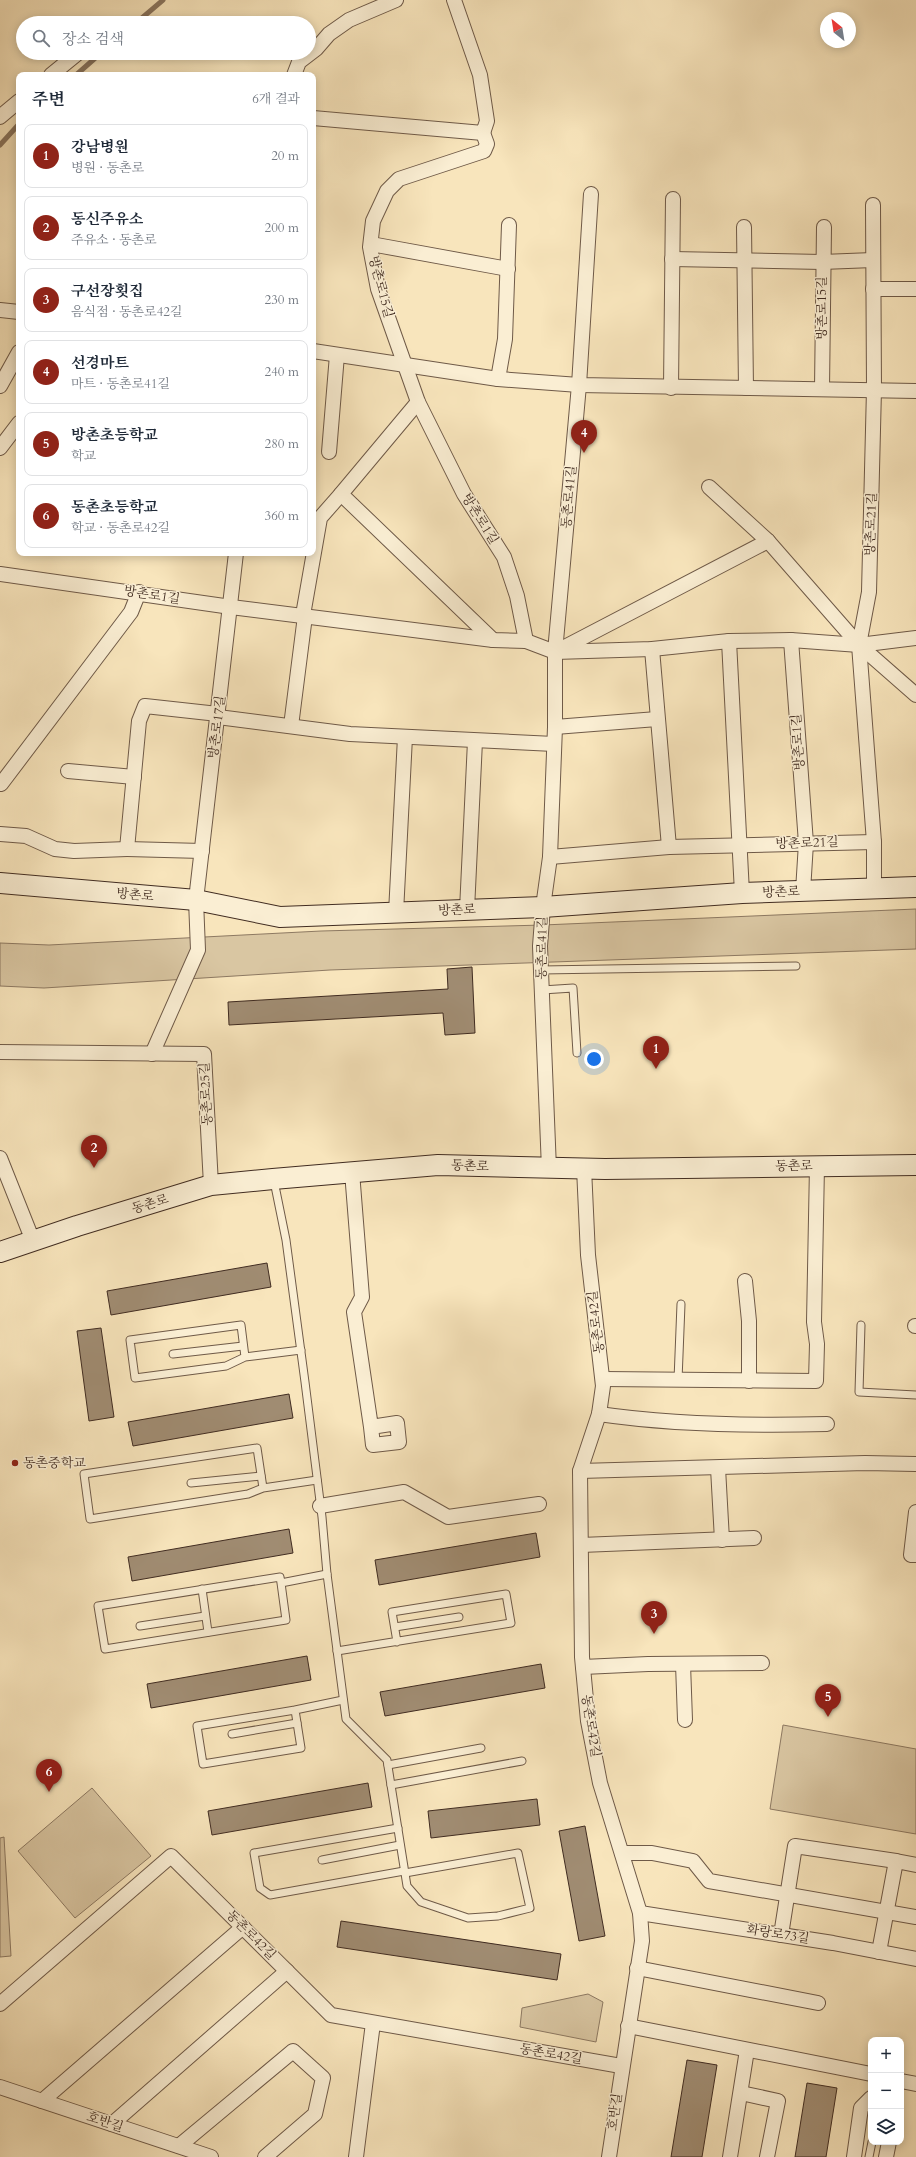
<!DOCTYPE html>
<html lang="ko">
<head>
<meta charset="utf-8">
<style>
	:root { --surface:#fff; --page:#f2f2f3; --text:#1f2937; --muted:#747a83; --line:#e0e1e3; --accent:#8f2418 }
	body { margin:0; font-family:Cardo,"Noto Serif KR",serif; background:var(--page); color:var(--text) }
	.controls { position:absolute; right:12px; bottom:12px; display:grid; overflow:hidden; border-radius:8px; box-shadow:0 2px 10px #0003 }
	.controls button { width:36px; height:36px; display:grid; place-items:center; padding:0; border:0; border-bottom:1px solid var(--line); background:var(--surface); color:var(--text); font:20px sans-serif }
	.compass { position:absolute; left:820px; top:12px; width:36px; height:36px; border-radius:50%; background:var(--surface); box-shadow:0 2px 10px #0003; rotate:330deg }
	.you { position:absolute; left:594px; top:1059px; width:14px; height:14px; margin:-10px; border:3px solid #fff; border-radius:50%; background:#1a73e8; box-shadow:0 0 0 6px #1a73e833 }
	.badge { display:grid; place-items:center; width:26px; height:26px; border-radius:50%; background:var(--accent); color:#fff; font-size:13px; font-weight:700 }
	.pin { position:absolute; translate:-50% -33px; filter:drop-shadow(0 1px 2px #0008) }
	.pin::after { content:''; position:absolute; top:21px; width:14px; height:12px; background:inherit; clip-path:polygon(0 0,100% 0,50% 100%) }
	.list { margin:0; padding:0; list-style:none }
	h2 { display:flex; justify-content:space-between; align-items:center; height:52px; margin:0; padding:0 16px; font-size:17px }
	h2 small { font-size:13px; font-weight:400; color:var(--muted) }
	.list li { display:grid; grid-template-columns:26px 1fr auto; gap:12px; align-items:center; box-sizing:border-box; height:64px; margin:0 8px 8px; padding:0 8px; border:1px solid var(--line); border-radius:8px }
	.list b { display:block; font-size:15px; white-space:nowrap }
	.list p { margin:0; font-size:13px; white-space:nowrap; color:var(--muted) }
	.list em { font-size:13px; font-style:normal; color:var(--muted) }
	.icon { flex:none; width:22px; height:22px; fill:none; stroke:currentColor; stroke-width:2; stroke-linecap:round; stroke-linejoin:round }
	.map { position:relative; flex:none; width:916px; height:2157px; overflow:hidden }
	.search { position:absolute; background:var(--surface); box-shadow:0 2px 10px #0003; left:16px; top:16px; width:300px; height:44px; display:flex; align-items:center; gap:10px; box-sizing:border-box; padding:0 14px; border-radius:22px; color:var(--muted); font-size:15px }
	.panel { position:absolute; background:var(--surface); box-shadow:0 2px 10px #0003; left:16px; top:72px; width:300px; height:484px; border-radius:8px }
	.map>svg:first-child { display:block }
	.green { fill:#d9c6a2; stroke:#8d7962 }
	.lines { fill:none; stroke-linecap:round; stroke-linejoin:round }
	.stream { stroke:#8a755e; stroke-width:5 }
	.building { fill:#a08c72; stroke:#412c21 }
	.lane-casing { stroke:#6f5a48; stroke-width:9 }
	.street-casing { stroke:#6f5a48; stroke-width:16 }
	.secondary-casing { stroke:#412c21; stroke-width:22 }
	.lane { stroke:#faeed3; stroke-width:7 }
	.street { stroke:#faeed3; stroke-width:14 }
	.secondary { stroke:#faeed3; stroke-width:20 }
	.poi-dot { fill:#8f2418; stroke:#faeed3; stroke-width:1.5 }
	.labels { text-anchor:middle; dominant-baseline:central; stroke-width:3; stroke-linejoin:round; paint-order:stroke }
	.street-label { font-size:13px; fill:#412c21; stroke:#faeed3 }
	.poi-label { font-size:13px; fill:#412c21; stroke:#faeed3; text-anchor:start }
</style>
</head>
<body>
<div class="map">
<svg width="916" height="2157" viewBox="0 0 916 2157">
	<rect width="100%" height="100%" fill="#f8e5bc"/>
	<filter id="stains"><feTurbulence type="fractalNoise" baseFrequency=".005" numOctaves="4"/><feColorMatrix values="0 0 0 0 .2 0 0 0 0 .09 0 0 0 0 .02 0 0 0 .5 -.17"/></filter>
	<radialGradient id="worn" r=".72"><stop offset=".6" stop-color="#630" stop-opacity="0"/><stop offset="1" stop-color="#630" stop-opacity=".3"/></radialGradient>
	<!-- green -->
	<g class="green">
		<path d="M916 909V949L330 970 44 988 0 986V943L49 945 321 931 543 925Z"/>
		<path d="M783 1725 916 1749V1834L770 1809Z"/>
		<path d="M92 1788 151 1856 75 1918 18 1851Z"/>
		<path d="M4 1837 11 1956 0 1957V1838Z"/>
		<path d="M588 1994 603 2002 596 2042 520 2027 522 2008Z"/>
	</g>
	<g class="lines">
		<!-- stream -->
		<g class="stream">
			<path d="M136 23 163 0"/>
			<path d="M76 75 101 53"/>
			<path d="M0 145 19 124"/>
		</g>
	</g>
	<!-- building -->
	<g class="building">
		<path d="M472 967 475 1033 445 1035 443 1013 229 1025 228 1002 448 989 447 969Z"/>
		<path d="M267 1263 271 1287 111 1315 107 1291Z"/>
		<path d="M101 1328 114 1417 89 1421 77 1331Z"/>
		<path d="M289 1394 293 1418 133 1446 128 1422Z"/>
		<path d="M289 1529 293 1553 132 1581 128 1557Z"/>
		<path d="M536 1533 540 1557 379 1585 375 1560Z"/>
		<path d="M307 1656 311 1680 151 1708 147 1684Z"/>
		<path d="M541 1664 545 1688 385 1716 380 1692Z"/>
		<path d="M368 1783 372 1807 212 1835 208 1811Z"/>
		<path d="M537 1799 540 1825 431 1838 428 1811Z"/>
		<path d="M585 1826 605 1936 579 1941 559 1831Z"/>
		<path d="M341 1921 561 1954 557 1980 337 1947Z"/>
		<path d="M687 2060 717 2065 702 2157H671Z"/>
		<path d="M807 2083 837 2088 826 2157H795Z"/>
	</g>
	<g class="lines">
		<!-- lane casing -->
		<g class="lane-casing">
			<g id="lane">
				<path d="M541 970 796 966"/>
				<path d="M542 990 573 988 577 1053"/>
				<path d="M274 1181 286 1240 305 1382 322 1517 327 1574 346 1719 387 1760 407 1886 421 1902 468 1918 498 1916 530 1908 518 1853 405 1873"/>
				<path d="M861 1325 859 1392 916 1395"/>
				<path d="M173 1354 243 1346"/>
				<path d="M245 1357 241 1325 130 1340 135 1378 226 1366 245 1357 301 1350"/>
				<path d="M678 1380 681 1304"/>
				<path d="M191 1483 261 1476"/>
				<path d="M263 1488 257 1448 84 1474 90 1519 248 1494 263 1488 317 1480"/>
				<path d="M281 1583 280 1577 98 1606 105 1649 286 1620 281 1583 327 1574"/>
				<path d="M202 1589 208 1632"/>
				<path d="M140 1626 205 1616"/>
				<path d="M395 1627 459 1617"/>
				<path d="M337 1651 511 1623 506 1594 392 1612 397 1642"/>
				<path d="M295 1710 197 1726 203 1764 301 1748 295 1710 343 1700"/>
				<path d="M232 1734 297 1723"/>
				<path d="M388 1765 481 1748"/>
				<path d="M391 1785 522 1761"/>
				<path d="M398 1828 254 1853 260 1888 270 1895 404 1871"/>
				<path d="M322 1860 400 1845"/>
				<path d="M869 2157 872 2142"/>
			</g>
		</g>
		<!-- street casing -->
		<g class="street-casing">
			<g id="street">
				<path d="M51 75 78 53"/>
				<path d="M294 75 299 62 316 49 329 34 349 20 396 0"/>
				<path d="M0 117 19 101"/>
				<path d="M313 118 483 133 487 121 480 75 454 0"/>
				<path d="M483 133 487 144 484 151 399 179 387 191 373 221 370 247 378 289 418 402 464 494 504 557 517 596 526 641"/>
				<path d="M873 205 874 389 869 592 859 645 874 842V889"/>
				<path d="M744 227 746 388"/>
				<path d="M371 244 508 269"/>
				<path d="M672 259 822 262 873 260"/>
				<path d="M873 289H916"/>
				<path d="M0 310 19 312"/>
				<path d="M313 351 498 379 579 385 916 391"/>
				<path d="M498 379 505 339 509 225"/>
				<path d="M0 386 19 352"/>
				<path d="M671 388 673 199"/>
				<path d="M822 389 824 227"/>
				<path d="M418 402 341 494 493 640"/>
				<path d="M0 448 19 423"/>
				<path d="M329 452 337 355"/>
				<path d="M709 487 768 541 859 645 916 695"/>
				<path d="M0 574 231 607 493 640 526 641 555 652 652 649 729 641 791 640 859 645 916 638"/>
				<path d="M303 615 320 518 341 494"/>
				<path d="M791 640 806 843 803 891"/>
				<path d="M729 641 742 893"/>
				<path d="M652 649 669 847"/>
				<path d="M559 650 768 541"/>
				<path d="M218 717 350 734 554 744"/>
				<path d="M291 726 305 616"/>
				<path d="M555 727 657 719"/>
				<path d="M68 771 134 777"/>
				<path d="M1 784 131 612 139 592"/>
				<path d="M0 834 26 836 55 849 74 851 127 849"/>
				<path d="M202 851 127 849 139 721 145 706 218 714"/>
				<path d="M550 857 669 847 874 842"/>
				<path d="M467 910 475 741"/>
				<path d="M396 913 405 737"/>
				<path d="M0 1052 204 1054 211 1185"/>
				<path d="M152 1054 198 950 196 900 236 553"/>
				<path d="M0 1158 33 1241"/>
				<path d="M584 1168 588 1255 603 1386 599 1414 580 1471 582 1657 588 1721 600 1783 640 1913 642 1941 609 2157"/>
				<path d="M549 1169 540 946 543 907 550 857 555 727V652L579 385 591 194"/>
				<path d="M352 1172 362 1297 354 1312 371 1427 397 1423 399 1442 373 1445 371 1427"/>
				<path d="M745 1281 749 1321V1381"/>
				<path d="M915 1326H916"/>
				<path d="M603 1379 816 1381 817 1344 814 1322 817 1166"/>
				<path d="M599 1414C674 1425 751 1426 827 1424"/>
				<path d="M718 1468 722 1540"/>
				<path d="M580 1471 865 1463 916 1464"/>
				<path d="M320 1506 404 1492 448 1517 539 1504"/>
				<path d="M916 1512 911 1555H916"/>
				<path d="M581 1545 754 1538"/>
				<path d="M683 1664 685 1720"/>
				<path d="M583 1667 648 1664 762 1663"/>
				<path d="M622 1853H652L693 1861 709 1881 916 1917"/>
				<path d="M640 1913 833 1943 916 1959"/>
				<path d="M781 1935 795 1846 896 1861"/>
				<path d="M879 1952 896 1861 916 1865"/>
				<path d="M637 1968 818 2003"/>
				<path d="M0 2004 171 1856 331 2015 621 2066"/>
				<path d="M628 2026 871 2074"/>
				<path d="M901 2081 916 2084"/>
				<path d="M0 2087 211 2157"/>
				<path d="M741 2093 778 2101 767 2157"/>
				<path d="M42 2101 243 1927"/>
				<path d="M112 2124 287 1971"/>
				<path d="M179 2146 293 2051 323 2078 315 2114 265 2157"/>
				<path d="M356 2157 373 2023"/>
				<path d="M730 2157 747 2050"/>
				<path d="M854 2157 861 2108 871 2098"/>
				<path d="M886 2157 889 2142"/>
			</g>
		</g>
		<!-- secondary casing -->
		<g class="secondary-casing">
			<g id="secondary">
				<path d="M0 883 196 900 280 917 543 907 742 893 916 887"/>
				<path d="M0 1252 77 1226 211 1185 273 1179 438 1165 605 1169 916 1165"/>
			</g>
		</g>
		<!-- lane -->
		<use href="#lane" class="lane"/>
		<!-- street -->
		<use href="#street" class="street"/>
		<!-- secondary -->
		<use href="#secondary" class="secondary"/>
	</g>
	<!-- markers -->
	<circle class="poi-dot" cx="15" cy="1463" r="4"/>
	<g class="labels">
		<!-- street labels -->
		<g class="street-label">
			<text transform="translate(381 287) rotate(75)">방촌로15길</text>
			<text transform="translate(822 308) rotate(-90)">방촌로15길</text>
			<text transform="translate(569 497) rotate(-85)">동촌로41길</text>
			<text transform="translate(480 519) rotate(58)">방촌로1길</text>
			<text transform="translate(871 524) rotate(-88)">방촌로21길</text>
			<text transform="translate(152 595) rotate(9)">방촌로1길</text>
			<text transform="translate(217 727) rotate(-83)">방촌로17길</text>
			<text transform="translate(798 742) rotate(-94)">방촌로1길</text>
			<text transform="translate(807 843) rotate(-2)">방촌로21길</text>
			<text transform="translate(781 892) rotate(-2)">방촌로</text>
			<text transform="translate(135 895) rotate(5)">방촌로</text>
			<text transform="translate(457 910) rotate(-2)">방촌로</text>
			<text transform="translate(542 948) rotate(-89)">동촌로41길</text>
			<text transform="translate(206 1094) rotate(-93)">동촌로25길</text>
			<text transform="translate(470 1166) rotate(2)">동촌로</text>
			<text transform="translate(794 1166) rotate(-1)">동촌로</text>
			<text transform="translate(150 1204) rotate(-17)">동촌로</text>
			<text transform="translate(596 1322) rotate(-97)">동촌로42길</text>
			<text transform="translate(591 1726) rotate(81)">동촌로42길</text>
			<text transform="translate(778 1934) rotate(9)">화랑로73길</text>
			<text transform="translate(251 1935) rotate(45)">동촌로42길</text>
			<text transform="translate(551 2054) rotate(10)">동촌로42길</text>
			<text transform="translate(615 2112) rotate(-82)">호반길</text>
			<text transform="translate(105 2122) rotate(18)">호반길</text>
		</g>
		<!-- poi labels -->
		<g class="poi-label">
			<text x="23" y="1463">동촌중학교</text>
		</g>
	</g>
	<rect width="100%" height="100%" filter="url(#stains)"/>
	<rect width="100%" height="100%" fill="url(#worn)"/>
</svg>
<div class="controls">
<button>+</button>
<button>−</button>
<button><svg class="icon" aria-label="layers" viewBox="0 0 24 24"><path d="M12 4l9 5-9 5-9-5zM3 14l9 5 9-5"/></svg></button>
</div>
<svg class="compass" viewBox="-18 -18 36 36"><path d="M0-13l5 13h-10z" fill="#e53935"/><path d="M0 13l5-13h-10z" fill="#747a83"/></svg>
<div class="you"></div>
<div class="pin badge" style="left:656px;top:1069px">1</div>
<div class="pin badge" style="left:94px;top:1168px">2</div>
<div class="pin badge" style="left:654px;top:1634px">3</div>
<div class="pin badge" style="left:584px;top:453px">4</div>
<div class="pin badge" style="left:828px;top:1717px">5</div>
<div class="pin badge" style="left:49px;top:1792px">6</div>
<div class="search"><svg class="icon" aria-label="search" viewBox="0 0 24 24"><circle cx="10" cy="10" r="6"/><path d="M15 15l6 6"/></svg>장소 검색</div>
<section class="panel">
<h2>주변<small>6개 결과</small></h2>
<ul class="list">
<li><span class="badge">1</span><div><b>강남병원</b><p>병원 · 동촌로</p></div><em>20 m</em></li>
<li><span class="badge">2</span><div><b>동신주유소</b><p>주유소 · 동촌로</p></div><em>200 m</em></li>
<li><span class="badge">3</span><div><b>구선장횟집</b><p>음식점 · 동촌로42길</p></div><em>230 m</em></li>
<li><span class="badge">4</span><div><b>선경마트</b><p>마트 · 동촌로41길</p></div><em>240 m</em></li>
<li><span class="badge">5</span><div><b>방촌초등학교</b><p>학교</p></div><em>280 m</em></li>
<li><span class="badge">6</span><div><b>동촌초등학교</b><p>학교 · 동촌로42길</p></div><em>360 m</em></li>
</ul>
</section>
</div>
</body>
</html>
